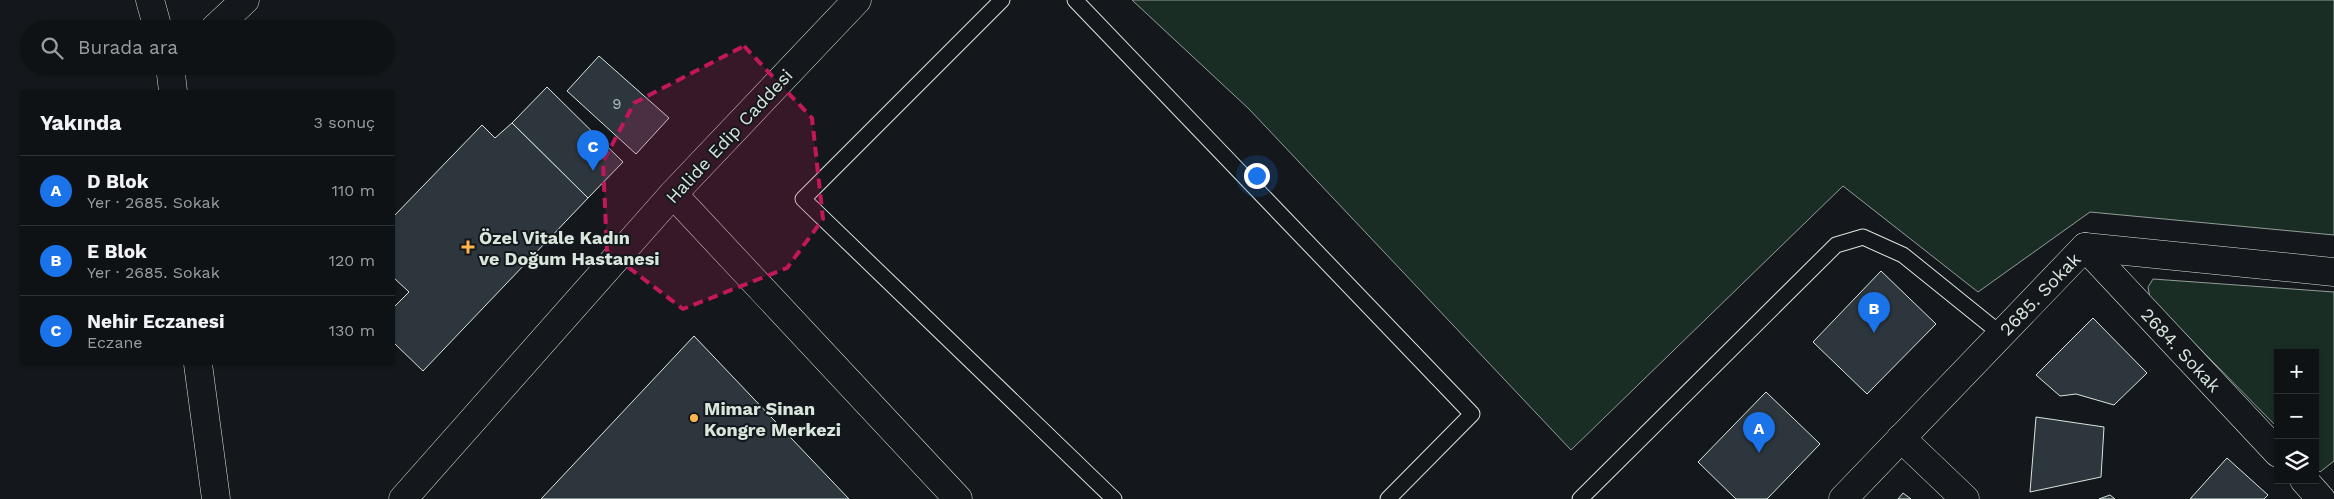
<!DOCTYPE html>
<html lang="tr">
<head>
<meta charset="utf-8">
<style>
	:root { --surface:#0f1215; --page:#1d2022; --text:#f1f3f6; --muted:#9b9ea0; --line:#2f3234; --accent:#1a73e8 }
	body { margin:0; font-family:"Work Sans",sans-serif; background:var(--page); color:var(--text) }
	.controls { position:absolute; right:15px; bottom:15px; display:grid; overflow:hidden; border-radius:0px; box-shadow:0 1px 4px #0004 }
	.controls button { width:45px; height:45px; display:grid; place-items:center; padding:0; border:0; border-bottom:1px solid var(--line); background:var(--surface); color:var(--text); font:25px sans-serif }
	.you { position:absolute; left:1256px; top:175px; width:18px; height:18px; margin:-12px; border:4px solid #fff; border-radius:50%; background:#1a73e8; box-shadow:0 0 0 8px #1a73e833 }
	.badge { display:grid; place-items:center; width:32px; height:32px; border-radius:50%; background:var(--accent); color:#fff; font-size:16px; font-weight:700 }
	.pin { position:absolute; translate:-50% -41px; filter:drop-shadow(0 1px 2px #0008) }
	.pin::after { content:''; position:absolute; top:26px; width:18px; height:15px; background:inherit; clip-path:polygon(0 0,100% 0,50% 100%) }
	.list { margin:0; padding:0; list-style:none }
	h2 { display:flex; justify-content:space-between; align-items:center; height:65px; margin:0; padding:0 20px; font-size:21px }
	h2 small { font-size:16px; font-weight:400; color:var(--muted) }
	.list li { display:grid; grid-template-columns:32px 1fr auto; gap:15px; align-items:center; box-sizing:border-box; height:70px; padding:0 20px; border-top:1px solid var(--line) }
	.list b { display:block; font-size:19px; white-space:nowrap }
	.list p { margin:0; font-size:16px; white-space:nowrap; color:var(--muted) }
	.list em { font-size:16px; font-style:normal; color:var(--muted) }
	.icon { flex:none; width:28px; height:28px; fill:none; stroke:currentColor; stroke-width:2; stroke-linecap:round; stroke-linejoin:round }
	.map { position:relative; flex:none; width:2334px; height:499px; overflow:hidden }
	.search { position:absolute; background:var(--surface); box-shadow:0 1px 4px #0004; left:20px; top:20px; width:375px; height:55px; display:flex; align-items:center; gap:12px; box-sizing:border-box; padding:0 18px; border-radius:28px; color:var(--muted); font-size:19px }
	.panel { position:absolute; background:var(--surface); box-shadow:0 1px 4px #0004; left:20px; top:90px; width:375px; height:275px; border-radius:0px }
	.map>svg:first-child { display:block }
	.green { fill:#1a2d24; stroke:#939e99 }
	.building { fill:#2c363c; stroke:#d8e6dc }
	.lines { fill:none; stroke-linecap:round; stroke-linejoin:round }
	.lane-casing { stroke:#d8e6dc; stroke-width:17 }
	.street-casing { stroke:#d8e6dc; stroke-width:29 }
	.secondary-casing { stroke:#d8e6dc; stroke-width:29 }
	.lane { stroke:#14181c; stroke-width:15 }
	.street { stroke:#14181c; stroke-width:28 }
	.secondary { stroke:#14181c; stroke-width:28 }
	.marked { fill:#c2185b; fill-opacity:0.2; stroke:#c2185b; stroke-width:4; stroke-dasharray:10 6; stroke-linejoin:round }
	.poi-dot { fill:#ffb74d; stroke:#14181c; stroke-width:2 }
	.labels { text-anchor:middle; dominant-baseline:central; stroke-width:4; stroke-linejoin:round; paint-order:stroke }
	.number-label { font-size:15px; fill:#adbab4 }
	.street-label { font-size:18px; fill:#d8e6dc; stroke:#14181c }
	.poi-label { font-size:18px; font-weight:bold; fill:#d8e6dc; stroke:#14181c; text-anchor:start }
</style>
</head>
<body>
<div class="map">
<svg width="2334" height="499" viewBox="0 0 2334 499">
	<rect width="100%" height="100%" fill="#14181c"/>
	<!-- green -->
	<g class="green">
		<path d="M1132 0H2334V235L2090 212 1978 292 1843 186 1571 450 1249 109Z"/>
		<path d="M2153 279 2334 292V461L2320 472 2315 467V353H2278V428L2150 298 2148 287Z"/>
	</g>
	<!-- building -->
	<g class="building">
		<path d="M599 56 669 118 636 154 567 91Z"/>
		<path d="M547 87 623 162 588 198 512 123Z"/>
		<path d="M512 123 588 198 423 371 394 343V307L409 292 394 278V216L482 125 495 138Z"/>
		<path d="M1881 271 1936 324 1867 394 1813 342Z"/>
		<path d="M2093 318 2147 373 2114 405 2076 394 2060 396 2036 375Z"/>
		<path d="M694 336 849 499H541Z"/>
		<path d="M1766 392 1820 444 1767 499H1736L1698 462Z"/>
		<path d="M2036 417 2104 427 2101 477 2030 492Z"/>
		<path d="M2227 458 2268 495 2264 499H2190Z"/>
		<path d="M1903 493 1911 499H1898Z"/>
		<path d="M2110 495 2115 499H2099Z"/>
	</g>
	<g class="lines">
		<!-- lane casing -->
		<g class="lane-casing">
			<g id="lane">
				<path d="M1002 0 803 199 1114 499"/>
				<path d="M1075 0 1472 414 1388 499"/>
				<path d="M1580 499 1836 245 1863 237 1903 255 2001 334"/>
			</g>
		</g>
		<!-- street casing -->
		<g class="street-casing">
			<g id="street">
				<path d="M150 0 158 29"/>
				<path d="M214 29 245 0"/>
				<path d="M170 66 173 91"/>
				<path d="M673 194 958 499"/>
				<path d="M2085 247 2278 453"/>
				<path d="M198 364 216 499"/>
				<path d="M1901 438 1965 499"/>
				<path d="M2304 480 2321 499"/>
				<path d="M1843 499 2085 247 2334 272"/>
			</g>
		</g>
		<!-- secondary casing -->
		<g class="secondary-casing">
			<path id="secondary" d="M403 499 673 194 857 0"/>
		</g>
		<!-- lane -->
		<use href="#lane" class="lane"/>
		<!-- street -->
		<use href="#street" class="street"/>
		<!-- secondary -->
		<use href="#secondary" class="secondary"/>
	</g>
	<!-- marked area -->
	<path class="marked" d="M744 46 812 118 823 219 787 268 683 309 607 251 603 162 634 103Z"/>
	<!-- markers -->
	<g class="poi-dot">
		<path d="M465.5 239.5h5v5h5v5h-5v5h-5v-5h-5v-5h5z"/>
		<circle cx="694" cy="418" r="5"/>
	</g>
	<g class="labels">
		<!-- number labels -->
		<g class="number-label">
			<text x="617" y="104">9</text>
		</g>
		<!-- street labels -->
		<g class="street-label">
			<text transform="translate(729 136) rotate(-47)">Halide Edip Caddesi</text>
			<text transform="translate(2040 294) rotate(-46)">2685. Sokak</text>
			<text transform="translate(2181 350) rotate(47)">2684. Sokak</text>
		</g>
		<!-- poi labels -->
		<g class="poi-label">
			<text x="479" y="237">Özel Vitale Kadın<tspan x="479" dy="21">ve Doğum Hastanesi</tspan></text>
			<text x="704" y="408">Mimar Sinan<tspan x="704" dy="21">Kongre Merkezi</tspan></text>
		</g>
	</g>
</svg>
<div class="controls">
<button>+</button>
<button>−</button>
<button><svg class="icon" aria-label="layers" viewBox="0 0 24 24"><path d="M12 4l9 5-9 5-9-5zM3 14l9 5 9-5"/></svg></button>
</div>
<div class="you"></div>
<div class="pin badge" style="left:1759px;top:453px">A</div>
<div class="pin badge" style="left:1874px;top:333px">B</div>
<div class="pin badge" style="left:593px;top:171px">C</div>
<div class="search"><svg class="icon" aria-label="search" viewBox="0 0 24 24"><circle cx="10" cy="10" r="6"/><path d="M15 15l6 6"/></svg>Burada ara</div>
<section class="panel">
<h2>Yakında<small>3 sonuç</small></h2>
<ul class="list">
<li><span class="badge">A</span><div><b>D Blok</b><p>Yer · 2685. Sokak</p></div><em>110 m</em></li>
<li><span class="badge">B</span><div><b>E Blok</b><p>Yer · 2685. Sokak</p></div><em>120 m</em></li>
<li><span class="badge">C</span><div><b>Nehir Eczanesi</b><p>Eczane</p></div><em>130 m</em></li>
</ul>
</section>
</div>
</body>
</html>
